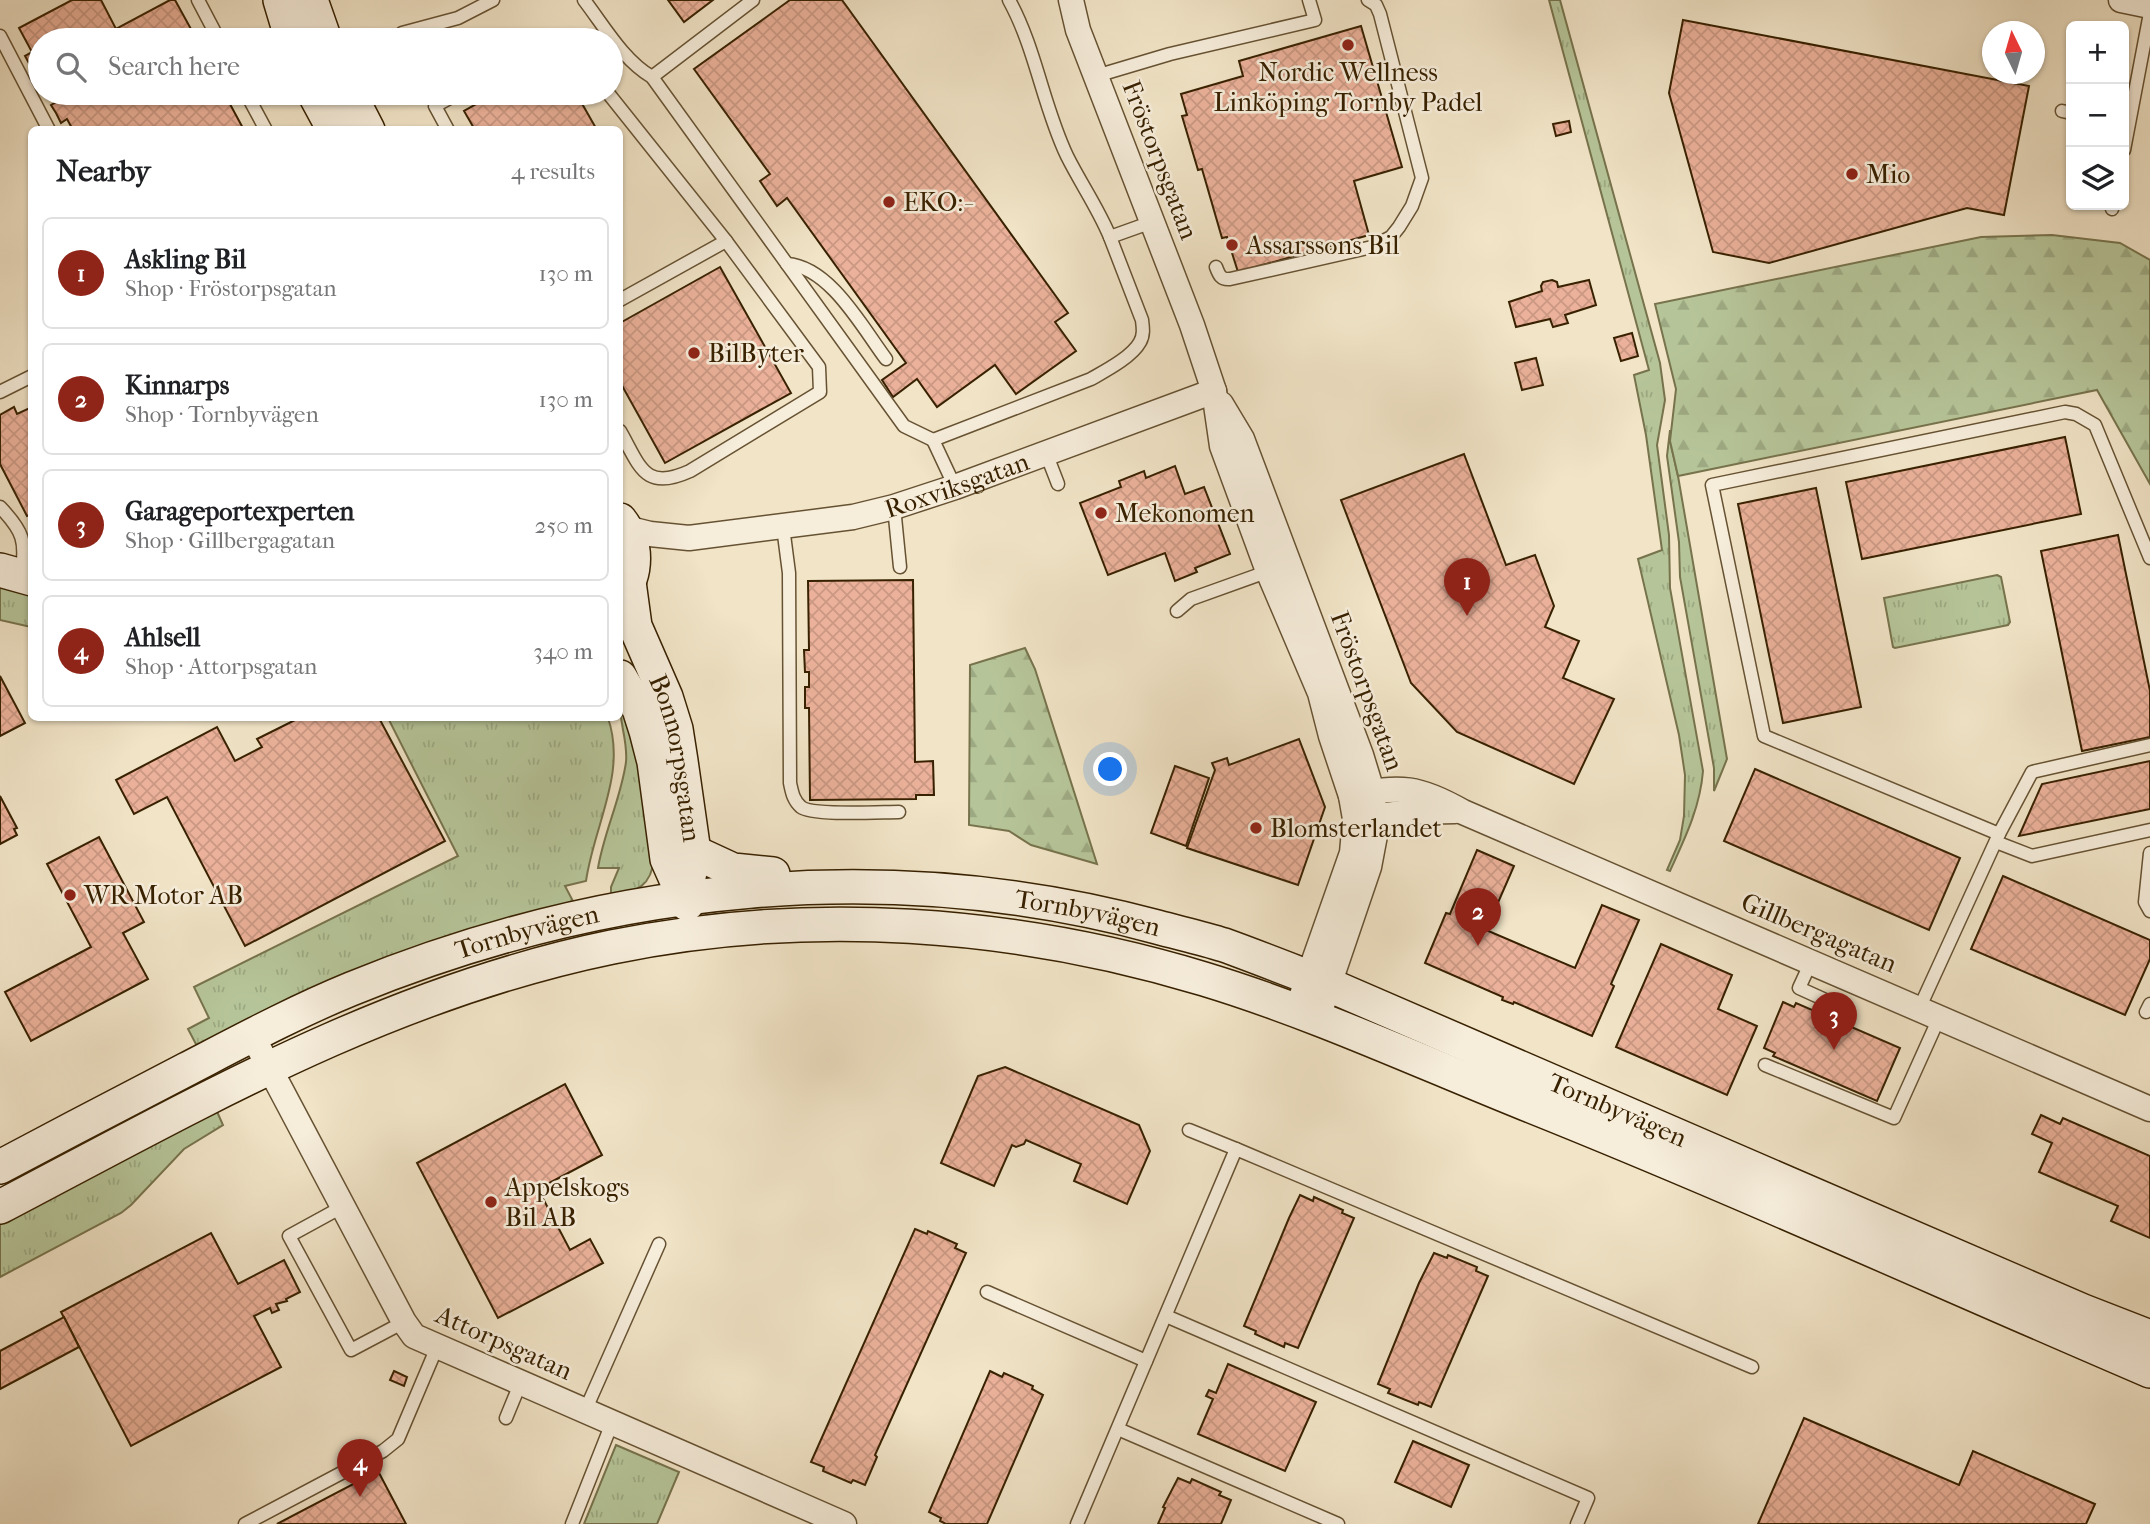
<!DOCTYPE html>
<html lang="en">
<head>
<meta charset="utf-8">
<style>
	:root { --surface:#fff; --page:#f6f6f6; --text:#202124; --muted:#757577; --line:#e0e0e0; --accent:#8f2418 }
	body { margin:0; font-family:"IM FELL French Canon",serif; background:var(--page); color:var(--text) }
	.controls { position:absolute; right:21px; top:21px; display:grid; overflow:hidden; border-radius:10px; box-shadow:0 2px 5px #0004 }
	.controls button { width:63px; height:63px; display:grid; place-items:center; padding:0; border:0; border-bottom:2px solid var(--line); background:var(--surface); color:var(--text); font:35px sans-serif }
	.compass { position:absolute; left:1982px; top:21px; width:63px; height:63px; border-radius:50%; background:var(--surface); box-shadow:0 2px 5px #0004; rotate:355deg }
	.you { position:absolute; left:1111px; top:770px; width:24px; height:24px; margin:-18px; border:5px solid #fff; border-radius:50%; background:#1a73e8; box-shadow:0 0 0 10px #1a73e833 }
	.badge { display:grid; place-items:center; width:46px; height:46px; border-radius:50%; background:var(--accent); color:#fff; font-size:23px; font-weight:700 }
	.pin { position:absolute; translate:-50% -58px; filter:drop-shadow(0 2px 4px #0008) }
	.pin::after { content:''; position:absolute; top:37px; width:24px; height:21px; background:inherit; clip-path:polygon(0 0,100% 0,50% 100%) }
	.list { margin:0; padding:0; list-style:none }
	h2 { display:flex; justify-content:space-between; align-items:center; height:91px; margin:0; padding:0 28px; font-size:30px }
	h2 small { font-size:23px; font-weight:400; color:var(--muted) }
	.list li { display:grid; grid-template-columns:46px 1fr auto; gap:21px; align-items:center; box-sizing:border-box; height:112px; margin:0 14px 14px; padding:0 14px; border:2px solid var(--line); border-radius:10px }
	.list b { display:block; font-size:26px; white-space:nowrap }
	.list p { margin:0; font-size:23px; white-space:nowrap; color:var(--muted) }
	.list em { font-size:23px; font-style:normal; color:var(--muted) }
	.icon { flex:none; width:38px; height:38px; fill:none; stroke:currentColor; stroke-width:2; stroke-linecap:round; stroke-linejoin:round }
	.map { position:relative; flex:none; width:2150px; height:1524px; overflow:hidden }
	.search { position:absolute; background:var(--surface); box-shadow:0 2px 5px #0004; left:28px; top:28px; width:595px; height:77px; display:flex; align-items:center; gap:18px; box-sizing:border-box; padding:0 24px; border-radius:38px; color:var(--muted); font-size:26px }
	.panel { position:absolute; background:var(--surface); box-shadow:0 2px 5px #0004; left:28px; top:126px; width:595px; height:595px; border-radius:10px }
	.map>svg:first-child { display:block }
	.grass { fill:url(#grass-tufts); stroke:#77734c; stroke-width:2 }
	.forest { fill:url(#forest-firs); stroke:#77734c; stroke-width:2 }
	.building { fill:url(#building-cross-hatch); stroke:#382100; stroke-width:2 }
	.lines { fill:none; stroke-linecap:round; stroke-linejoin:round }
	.lane-casing { stroke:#665232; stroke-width:15 }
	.street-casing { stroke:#665232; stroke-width:27 }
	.secondary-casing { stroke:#382100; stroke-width:36 }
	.lane { stroke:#f6eddb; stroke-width:12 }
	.street { stroke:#f6eddb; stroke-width:24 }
	.secondary { stroke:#f6eddb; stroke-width:33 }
	.poi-dot { fill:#8f2418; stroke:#f6eddb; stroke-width:2.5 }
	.labels { text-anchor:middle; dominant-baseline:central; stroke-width:5; stroke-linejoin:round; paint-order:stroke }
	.poi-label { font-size:26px; fill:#382100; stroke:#f6eddb; text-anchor:start }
	.street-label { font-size:26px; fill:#382100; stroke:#f6eddb }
</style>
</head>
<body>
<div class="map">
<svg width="2150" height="1524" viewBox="0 0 2150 1524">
	<defs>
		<pattern id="grass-tufts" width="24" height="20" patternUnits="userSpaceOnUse" patternTransform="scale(1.75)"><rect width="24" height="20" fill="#b6c599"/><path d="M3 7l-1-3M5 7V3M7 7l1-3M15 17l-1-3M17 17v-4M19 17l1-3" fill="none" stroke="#9da982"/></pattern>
		<pattern id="forest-firs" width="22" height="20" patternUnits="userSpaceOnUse" patternTransform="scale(1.75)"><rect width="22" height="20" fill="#b6c599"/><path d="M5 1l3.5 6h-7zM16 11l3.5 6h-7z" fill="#9da982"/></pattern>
		<pattern id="building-cross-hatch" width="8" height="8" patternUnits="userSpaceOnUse" patternTransform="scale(1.75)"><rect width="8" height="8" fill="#ebb19a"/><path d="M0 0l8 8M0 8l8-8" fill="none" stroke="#ca9883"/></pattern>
	</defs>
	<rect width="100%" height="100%" fill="#f1e4c7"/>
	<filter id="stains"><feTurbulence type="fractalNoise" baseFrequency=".00286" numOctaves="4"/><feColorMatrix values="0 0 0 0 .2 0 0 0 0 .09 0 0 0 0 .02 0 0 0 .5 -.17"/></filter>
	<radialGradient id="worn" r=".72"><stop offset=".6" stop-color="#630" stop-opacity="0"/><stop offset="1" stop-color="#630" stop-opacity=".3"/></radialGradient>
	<!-- grass -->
	<g class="grass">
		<path d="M1549 0H1560L1660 363 1665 400 1657 445 1669 535 1670 588 1703 771C1700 808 1685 838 1670 871L1667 870 1680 840 1684 816 1685 775 1679 735 1638 559 1662 550 1646 435 1634 375 1649 370Z"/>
		<path d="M1670 430V441L1678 476 1727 759 1714 791V768L1680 577 1679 542 1667 456Z"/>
		<path d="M1997 575 2001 577 2010 622 2008 625 1895 648 1893 647 1884 598Z"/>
		<path d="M0 583 31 592V627L0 620Z"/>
		<path d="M620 702 635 744 654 859C651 888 635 891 611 898V887L619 868H598C604 832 621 798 626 762 628 741 619 722 620 702Z"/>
		<path d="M388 718H608C627 773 594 825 586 881L565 886 575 905 198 1048 188 1029 209 1018 194 987 458 856Z"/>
		<path d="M215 1107 223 1125 184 1149 131 1205 121 1213 0 1277V1220Z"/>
		<path d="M616 1445 679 1472 657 1524H584Z"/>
	</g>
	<!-- forest -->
	<g class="forest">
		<path d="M2052 235 2120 243 2150 260V484L2097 390 1678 476 1670 441 1676 389 1655 304 1981 237Z"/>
		<path d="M1025 648 1035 669 1097 864 1031 845 1009 831 969 825 970 665Z"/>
	</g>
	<!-- building -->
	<g class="building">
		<path d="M72 0H101L116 29 170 0H175L197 40H40V71L35 74 25 56 32 52 19 28Z"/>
		<path d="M668 0H713L684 22Z"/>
		<path d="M790 0H842L1068 313 1055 322 1076 351 1016 394 995 365 937 407 917 379 893 397 882 380 906 363 787 198 777 206 760 181 770 174 694 69Z"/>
		<path d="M1683 20 2029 86 2004 215 1967 208 1769 263 1713 252 1669 93Z"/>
		<path d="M1361 26 1402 167 1354 181 1369 235 1238 272 1227 237 1222 238 1202 169 1198 170 1182 116 1187 115 1181 94 1243 76 1239 61Z"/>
		<path d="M54 93H224L244 130H73L67 119 61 123 56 113 51 105 58 101Z"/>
		<path d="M496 93H576L597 130H475L464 111Z"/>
		<path d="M1569 121 1571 132 1556 136 1553 124Z"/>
		<path d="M720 267 791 393 665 463 620 382V323Z"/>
		<path d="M1552 280 1557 282 1558 287 1589 280 1596 305 1565 315 1568 323 1553 327 1550 319 1516 327 1509 302 1542 291 1541 286 1543 282Z"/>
		<path d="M1632 333 1638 356 1621 361 1614 338Z"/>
		<path d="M1536 358 1543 385 1522 390 1515 363Z"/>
		<path d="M14 407 17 414 32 407V514L27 516 0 464V415Z"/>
		<path d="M2065 437 2081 514 1862 559 1846 482Z"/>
		<path d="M1464 454 1506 565 1535 555 1554 606 1545 627 1579 641 1563 678 1614 699 1574 784 1457 732 1411 683 1341 500Z"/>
		<path d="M1175 466 1185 494 1204 487 1230 554 1195 568 1197 572 1175 581 1165 553 1108 575 1080 503 1121 487 1119 481 1144 471 1146 478Z"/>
		<path d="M1816 488 1861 707 1783 723 1738 504Z"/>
		<path d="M2118 535 2150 691V737L2082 751 2041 551Z"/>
		<path d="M913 580 915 762 933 761 934 795H916V799L810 800 809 708H805V687H809V672H805L804 650H809L808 581Z"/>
		<path d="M0 676 25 723 0 736Z"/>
		<path d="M299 718H379L445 841 245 946 167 797 134 814 116 780 217 727 235 761 262 747 257 739Z"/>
		<path d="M1299 739 1325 807 1298 885 1187 848 1215 770 1212 763 1227 758 1229 765Z"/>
		<path d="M2150 761V809L2019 836 2042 784Z"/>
		<path d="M1175 766 1209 778 1186 846 1151 833Z"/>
		<path d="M1755 769 1960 858 1929 930 1724 841Z"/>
		<path d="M0 796 17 828 14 829 17 835 0 844Z"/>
		<path d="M99 837 144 922 123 933 148 979 31 1041 5 992 91 947 47 864Z"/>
		<path d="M1477 850 1514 866 1486 930 1575 968 1602 905 1639 920 1611 984 1614 986 1592 1036 1514 1002 1513 1004 1502 1000 1503 997 1425 963 1446 913 1450 914Z"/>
		<path d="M2003 876 2150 940V959L2125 1015 1971 949Z"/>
		<path d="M1661 944 1732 975 1718 1009 1757 1026 1727 1095 1616 1047Z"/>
		<path d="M1783 1002 1794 1007 1796 1003 1900 1048 1877 1101 1773 1056 1775 1053 1764 1048Z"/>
		<path d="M1005 1067 1139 1125 1150 1151 1127 1204 1074 1181 1081 1164 1026 1140 1024 1144 1016 1147 1012 1145 994 1186 941 1163 978 1076Z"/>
		<path d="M565 1084 602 1155 538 1189 570 1250 590 1239 603 1263 498 1318 417 1163Z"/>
		<path d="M2041 1115 2060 1124 2063 1118 2150 1156V1238L2111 1221 2118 1206 2039 1172 2052 1143 2032 1134Z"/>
		<path d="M1300 1195 1313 1201 1314 1197 1343 1210 1342 1213 1354 1218 1298 1348 1285 1343 1284 1347 1255 1334 1256 1331 1244 1326 1289 1218Z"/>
		<path d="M915 1229 927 1234 928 1231 957 1244 955 1248 966 1253 875 1455 877 1457 865 1485 853 1480 851 1483 823 1471 824 1467 811 1462Z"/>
		<path d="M211 1233 238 1284 284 1260 300 1292 286 1299 287 1301 276 1304 279 1310 272 1313 270 1308 254 1316 281 1367 131 1446 61 1312Z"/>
		<path d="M1434 1253 1447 1258 1448 1255 1477 1267 1476 1271 1488 1276 1431 1407 1419 1402 1418 1405 1388 1393 1390 1389 1378 1384 1419 1283Z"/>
		<path d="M64 1317 79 1347 0 1389V1351Z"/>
		<path d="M1228 1364 1316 1402 1285 1471 1198 1434 1213 1399 1206 1396 1209 1390 1216 1393Z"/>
		<path d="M394 1371 407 1377 404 1386 390 1380Z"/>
		<path d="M990 1371 1002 1377 1004 1373 1033 1386 1032 1389 1043 1395 987 1524H946L940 1521 941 1518 929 1512Z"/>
		<path d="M1804 1418 1959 1485 1973 1451 2095 1504 2086 1524H1758Z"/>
		<path d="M1413 1441 1469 1465 1451 1507 1395 1482Z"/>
		<path d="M378 1471 406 1524H277Z"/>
		<path d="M1178 1478 1190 1483 1192 1479 1221 1492 1219 1495 1231 1500 1221 1524H1158L1165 1508 1163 1507Z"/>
	</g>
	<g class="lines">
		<!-- lane casing -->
		<g class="lane-casing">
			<g id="lane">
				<path d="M198 0 219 40"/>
				<path d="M584 0C604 26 623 60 652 77L904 426 933 440"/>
				<path d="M1009 0C1036 49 1043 106 1067 156 1081 184 1098 208 1110 237L1152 222"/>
				<path d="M402 33 458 18 493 0"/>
				<path d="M0 36 49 130"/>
				<path d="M1096 76 1170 54 1315 20 1309 0"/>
				<path d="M652 77 753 0"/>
				<path d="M246 93 266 130"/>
				<path d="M608 93 726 241 819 367 820 392 690 471C644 492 640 466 620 431"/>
				<path d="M2062 111 2071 113"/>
				<path d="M448 130 435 106 459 93"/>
				<path d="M2124 150 2150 13"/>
				<path d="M2112 209 2113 205"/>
				<path d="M787 264C830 267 862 327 886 359"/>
				<path d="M1216 267C1219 275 1221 280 1230 279L1372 247 1391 237 1399 227 1412 206 1422 178 1380 14 1376 5 1368 0"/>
				<path d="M620 300 726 241"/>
				<path d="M0 392 32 376"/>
				<path d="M1046 453 1058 484"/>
				<path d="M955 487 933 440 1091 379C1105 371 1132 357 1140 342 1144 335 1143 328 1142 320L1110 237"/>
				<path d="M0 507C23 531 27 541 21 576"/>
				<path d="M894 507 900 567"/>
				<path d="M783 527 789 573 790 783C792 792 793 800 801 807 812 816 881 812 899 812"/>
				<path d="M1177 611 1191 599 1272 570"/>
				<path d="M1999 834 2032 772 2150 745"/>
				<path d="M1996 842 2032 856 2150 830"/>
				<path d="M2150 853 2145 902 2150 911"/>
				<path d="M1811 962 1799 988 1832 1003"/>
				<path d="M1919 1009 1999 834 1764 736 1712 485 2065 412 2076 414 2095 425 2150 558"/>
				<path d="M2146 1012 2150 1004"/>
				<path d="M1765 1065 1894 1118 1939 1018"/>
				<path d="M1189 1130 1236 1149"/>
				<path d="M342 1207 289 1236 351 1350 404 1322"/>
				<path d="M987 1292 1146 1361"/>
				<path d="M1166 1316 1588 1498 1577 1524"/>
				<path d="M585 1411 659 1244"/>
				<path d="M506 1418 520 1384"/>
				<path d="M1118 1429 1338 1524"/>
				<path d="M245 1524 383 1451 398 1439 437 1347"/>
				<path d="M572 1524 612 1423"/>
				<path d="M1077 1524 1236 1149 1752 1367"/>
			</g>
		</g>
		<!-- street casing -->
		<g class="street-casing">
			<g id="street">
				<path d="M1071 0 1078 30 1192 325 1214 391 1222 446 1268 571 1320 693 1331 736 1351 796 1355 819 1352 853 1296 1012"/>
				<path d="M2121 0 2150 6"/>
				<path d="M1221 404 1242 439 1361 755 1372 791 1376 830 1369 867 1317 1020"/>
				<path id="s1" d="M626 528 650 534 689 538 853 517 894 507 955 487 1214 391"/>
				<path d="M1351 796C1401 785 1419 787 1463 812L2150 1109"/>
				<path d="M1362 818 1411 812 1455 811"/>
				<path d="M252 1035 404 1322 414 1336 844 1524"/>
			</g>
		</g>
		<!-- secondary casing -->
		<g class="secondary-casing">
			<g id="secondary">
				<path d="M280 0 292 40"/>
				<path d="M311 0 325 40"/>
				<path d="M314 93 334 130"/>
				<path d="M349 93 368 130"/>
				<path d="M620 520C638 543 638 574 620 597"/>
				<path d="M0 570 32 579"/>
				<path id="s2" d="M629 582 635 626 666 697 676 729 681 761 694 852 685 897"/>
				<path d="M620 677 639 709 646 731 654 762 667 859 687 904"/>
				<path d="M694 852 733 870 773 874"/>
				<path id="s3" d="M0 1167C62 1134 125 1101 187 1069 241 1041 295 1012 351 989 608 884 887 854 1157 927 1179 933 1202 938 1224 945 1260 958 1295 972 1329 985L2083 1311 2150 1337"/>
				<path d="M0 1207C200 1102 388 993 612 947 808 907 1013 921 1204 979 1313 1012 1419 1061 1526 1104 1736 1188 1942 1282 2150 1371"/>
			</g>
		</g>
		<!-- lane -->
		<use href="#lane" class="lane"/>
		<!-- street -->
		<use href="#street" class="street"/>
		<!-- secondary -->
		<use href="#secondary" class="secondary"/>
	</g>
	<!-- markers -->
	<g class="poi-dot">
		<circle cx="1348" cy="45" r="7"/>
		<circle cx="1852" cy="174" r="7"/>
		<circle cx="889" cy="202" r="7"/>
		<circle cx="1232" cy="245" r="7"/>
		<circle cx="694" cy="353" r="7"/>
		<circle cx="1101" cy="513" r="7"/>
		<circle cx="1256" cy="828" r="7"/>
		<circle cx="70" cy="895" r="7"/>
		<circle cx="491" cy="1202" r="7"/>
	</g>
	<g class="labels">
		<!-- poi labels -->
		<g class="poi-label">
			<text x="1348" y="72" text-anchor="middle">Nordic Wellness<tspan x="1348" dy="30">Linköping Tornby Padel</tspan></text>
			<text x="1866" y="174">Mio</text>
			<text x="903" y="202">EKO:-</text>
			<text x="1246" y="245">Assarssons Bil</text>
			<text x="708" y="353">BilByter</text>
			<text x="1115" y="513">Mekonomen</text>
			<text x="1270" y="828">Blomsterlandet</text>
			<text x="84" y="895">WR Motor AB</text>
			<text x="505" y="1187">Appelskogs<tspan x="505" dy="30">Bil AB</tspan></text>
		</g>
		<!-- street labels -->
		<g class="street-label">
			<text transform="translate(1160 160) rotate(69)">Fröstorpsgatan</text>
			<text stroke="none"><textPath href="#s1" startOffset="338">Roxviksgatan</textPath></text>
			<text transform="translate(1367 691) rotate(70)">Fröstorpsgatan</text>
			<text stroke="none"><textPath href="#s2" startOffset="184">Bonnorpsgatan</textPath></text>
			<text stroke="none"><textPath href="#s3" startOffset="1146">Tornbyvägen</textPath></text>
			<text stroke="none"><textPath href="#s3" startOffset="579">Tornbyvägen</textPath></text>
			<text transform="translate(1819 933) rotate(23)">Gillbergagatan</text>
			<text stroke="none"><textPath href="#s3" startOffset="1713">Tornbyvägen</textPath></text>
			<text transform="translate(504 1343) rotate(24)">Attorpsgatan</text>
		</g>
	</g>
	<rect width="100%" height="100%" filter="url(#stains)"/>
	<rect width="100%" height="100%" fill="url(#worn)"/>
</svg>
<div class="controls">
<button>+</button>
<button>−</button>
<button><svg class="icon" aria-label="layers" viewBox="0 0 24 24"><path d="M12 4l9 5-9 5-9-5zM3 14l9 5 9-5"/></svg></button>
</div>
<svg class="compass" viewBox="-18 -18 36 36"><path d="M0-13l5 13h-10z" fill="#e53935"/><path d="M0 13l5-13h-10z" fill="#757577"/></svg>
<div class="you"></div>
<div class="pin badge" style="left:1467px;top:616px">1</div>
<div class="pin badge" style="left:1478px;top:946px">2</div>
<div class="pin badge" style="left:1834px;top:1050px">3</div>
<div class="pin badge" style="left:360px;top:1497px">4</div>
<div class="search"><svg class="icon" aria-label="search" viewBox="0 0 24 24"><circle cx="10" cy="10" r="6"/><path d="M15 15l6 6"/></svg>Search here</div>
<section class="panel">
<h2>Nearby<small>4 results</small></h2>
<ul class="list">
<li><span class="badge">1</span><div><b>Askling Bil</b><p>Shop · Fröstorpsgatan</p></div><em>130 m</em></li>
<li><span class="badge">2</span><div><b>Kinnarps</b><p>Shop · Tornbyvägen</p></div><em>130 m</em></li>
<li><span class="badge">3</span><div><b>Garageportexperten</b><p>Shop · Gillbergagatan</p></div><em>250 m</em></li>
<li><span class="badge">4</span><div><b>Ahlsell</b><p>Shop · Attorpsgatan</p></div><em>340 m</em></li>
</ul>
</section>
</div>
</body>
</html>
